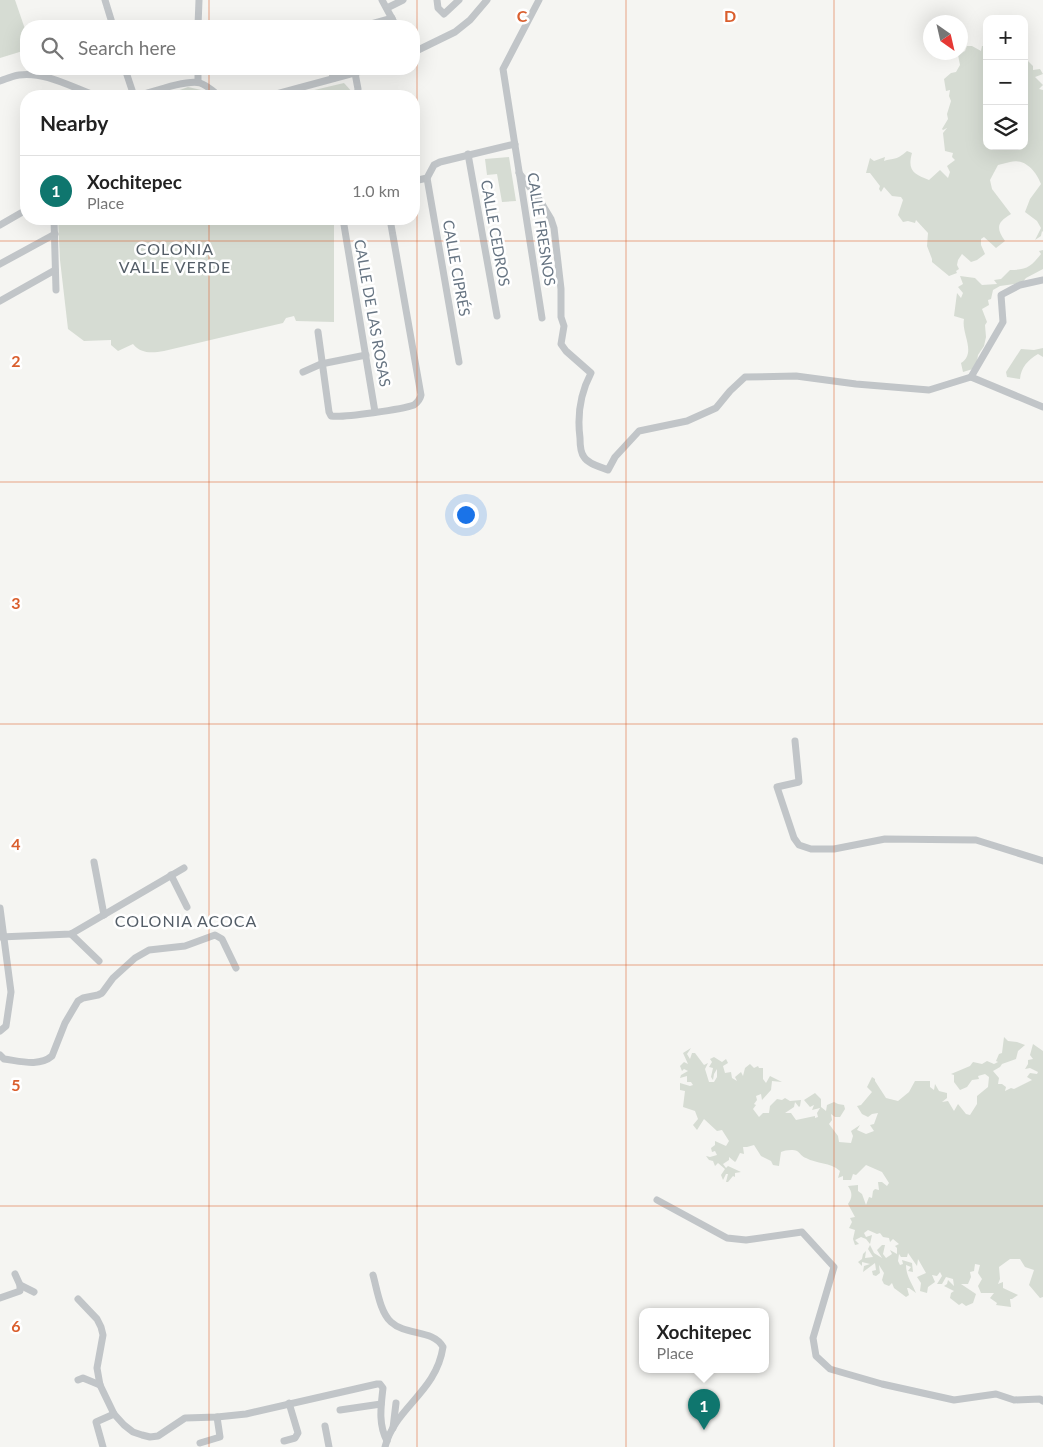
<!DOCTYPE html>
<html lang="en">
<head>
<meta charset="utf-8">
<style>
	:root { --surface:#fff; --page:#f2f2f2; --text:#222; --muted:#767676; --line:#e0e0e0; --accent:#0f766e }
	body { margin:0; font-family:Lato,sans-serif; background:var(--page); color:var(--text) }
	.controls { position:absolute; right:15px; top:15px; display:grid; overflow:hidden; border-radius:10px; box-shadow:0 5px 20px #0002 }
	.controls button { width:45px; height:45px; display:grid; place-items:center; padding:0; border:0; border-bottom:1px solid var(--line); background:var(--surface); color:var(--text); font:25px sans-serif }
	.compass { position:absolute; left:923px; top:15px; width:45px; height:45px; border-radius:50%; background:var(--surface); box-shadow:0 5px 20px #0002; rotate:146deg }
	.you { position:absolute; left:465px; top:514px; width:18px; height:18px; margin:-12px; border:4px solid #fff; border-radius:50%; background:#1a73e8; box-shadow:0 0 0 8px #1a73e833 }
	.badge { display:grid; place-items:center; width:32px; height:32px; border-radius:50%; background:var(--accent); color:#fff; font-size:16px; font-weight:700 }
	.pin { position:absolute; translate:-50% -41px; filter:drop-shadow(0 1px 2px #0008) }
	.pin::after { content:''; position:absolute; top:26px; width:18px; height:15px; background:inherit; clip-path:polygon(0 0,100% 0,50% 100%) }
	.popup { position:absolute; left:639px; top:1308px; width:130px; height:65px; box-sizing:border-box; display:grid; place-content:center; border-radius:10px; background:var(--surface); filter:drop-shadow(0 1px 4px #0005); font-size:16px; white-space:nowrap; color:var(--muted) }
	.popup b { font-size:19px; color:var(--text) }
	.popup::after { content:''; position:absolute; left:50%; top:100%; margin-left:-10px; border:10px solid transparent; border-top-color:var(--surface) }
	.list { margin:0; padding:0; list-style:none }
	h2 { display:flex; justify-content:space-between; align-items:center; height:65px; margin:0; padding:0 20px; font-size:21px }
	h2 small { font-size:16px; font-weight:400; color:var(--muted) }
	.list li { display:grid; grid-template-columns:32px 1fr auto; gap:15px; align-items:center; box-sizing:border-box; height:70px; padding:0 20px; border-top:1px solid var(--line) }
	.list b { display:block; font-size:19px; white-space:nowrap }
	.list p { margin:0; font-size:16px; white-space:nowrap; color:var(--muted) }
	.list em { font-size:16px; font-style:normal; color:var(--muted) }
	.icon { flex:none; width:28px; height:28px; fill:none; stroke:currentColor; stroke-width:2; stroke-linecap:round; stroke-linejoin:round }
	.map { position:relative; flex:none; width:1043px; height:1447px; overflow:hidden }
	.search { position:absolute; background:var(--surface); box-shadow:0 5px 20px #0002; left:20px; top:20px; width:400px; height:55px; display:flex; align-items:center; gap:12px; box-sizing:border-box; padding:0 18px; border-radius:20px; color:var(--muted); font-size:19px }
	.panel { position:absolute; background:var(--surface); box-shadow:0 5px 20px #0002; left:20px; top:90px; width:400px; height:135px; border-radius:20px }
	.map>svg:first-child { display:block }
	.green { fill:#d6dcd3 }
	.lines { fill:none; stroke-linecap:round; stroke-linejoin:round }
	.street { stroke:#c1c5c8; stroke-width:7 }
	.grid { fill:none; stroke:#da5f2e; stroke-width:1; stroke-opacity:0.55 }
	.labels { text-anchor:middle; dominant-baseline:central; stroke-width:5; stroke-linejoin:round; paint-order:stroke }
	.street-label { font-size:15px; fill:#667482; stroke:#fff }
	.neighbourhood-label { font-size:16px; letter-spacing:1px; fill:#535d67; stroke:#fff }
	.grid-label { font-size:16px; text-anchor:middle; font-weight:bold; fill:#da5f2e; stroke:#fff; stroke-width:5; stroke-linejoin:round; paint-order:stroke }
</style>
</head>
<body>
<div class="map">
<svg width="1043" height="1447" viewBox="0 0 1043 1447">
	<rect width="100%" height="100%" fill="#f5f5f2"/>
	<!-- green -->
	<g class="green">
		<path d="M0 0H15L26 32V50L0 58Z"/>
		<path d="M967 46H972L981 51 982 46H987V146H1024V61H1028L1033 66V70L1040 69 1043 74 1035 77 1043 85 1039 89 1043 90V232L1042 231 1041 236 1035 240 1041 228 1037 221 1025 212 1030 199 1041 184C1036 171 1025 158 1010 162 1006 163 1002 164 998 165L990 180 992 189 1011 214C998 222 995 227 1005 241L996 248 984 237 981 239V245L985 254 977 260 971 262 962 254 958 260 957 265 959 269 956 271 957 273 949 276 932 262V259L927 246 928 233 916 220 915 223 908 221 903 222 898 215 903 200 901 197 892 196 884 187 881 192 879 189 880 186 870 173H866L870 158 874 161 885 157 884 161C897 157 895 161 907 151L912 153C907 171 914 174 929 180L940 170 948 178 950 172 947 166 955 160 952 157 953 153 945 151 943 133 947 128 943 130 942 129 948 119 947 114 951 101 949 96 950 90 946 91 944 79 951 73 956 72 960 65 958 55 965 51Z"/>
		<path d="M344 83 353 93 352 96H289Z"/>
		<path d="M188 87 210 92 215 96H163Z"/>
		<path d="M509 157 516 201 502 202 497 174 487 175 485 159Z"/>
		<path d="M58 219H334V322L296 321 294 316 286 318 283 323 164 351C152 353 141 354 133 344L118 351 111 345V340L84 341 68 329 60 260Z"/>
		<path d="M1043 250V269L1026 278 1022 283 1000 286 993 290 991 299 988 300 989 305 982 309 987 322 985 325 986 337 984 346 978 355 976 368 963 372 961 363C977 353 961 333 964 319L954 316 957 293 961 298 963 293 958 287 963 284 960 276 975 278 982 285 997 284 994 280 1001 279 1010 270C1026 270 1031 267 1041 254L1039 251Z"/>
		<path d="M1043 348V357L1038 354C1028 360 1021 367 1020 379L1007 377 1006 372 1021 349 1034 350Z"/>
		<path d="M1004 1037 1008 1041 1017 1042 1025 1045 1018 1051 1016 1059 1002 1064 1000 1067 993 1071 999 1078 998 1084H1002L1006 1087 1005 1091 1011 1088 1014 1089 1032 1080 1027 1077 1030 1073 1037 1074 1038 1072 1030 1068 1025 1069 1028 1064V1060L1033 1059 1030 1055 1033 1044 1043 1051V1297L1040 1298 1029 1285 1034 1270 1025 1267 1020 1259H1010L999 1267 1000 1279 998 1284 1003 1282V1288L1018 1295 1012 1299H1010L1011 1307 996 1305 997 1303 990 1298 994 1293H981L978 1286 982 1279 978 1273 980 1265 975 1264 974 1271 970 1272 971 1277 968 1284H961L976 1294 973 1303 966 1306 962 1303 959 1305 950 1298 951 1293 954 1291 944 1286 947 1284 948 1280 954 1286 953 1279 946 1277 942 1284H937L942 1276 940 1272 937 1276 932 1275 935 1282 928 1287 927 1293 920 1291 921 1283 917 1277 926 1273 918 1259 917 1266 908 1253 907 1257H901L899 1254 898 1261 900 1265 903 1264 902 1260 912 1263 913 1272 908 1271 911 1267 906 1265C906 1276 912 1283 916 1293L909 1288H907L909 1295 906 1297 894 1288 892 1283 889 1286 884 1284 882 1280 884 1273 879 1265 880 1273 876 1276 873 1275 872 1271 876 1270 875 1263 863 1272 864 1266 870 1264 862 1262V1266L858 1262 862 1259 863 1254 866 1251 865 1258 873 1257 868 1249 870 1245 874 1253 882 1258 877 1250 882 1245H885L883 1254 886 1258 892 1254 890 1250 897 1254V1248L895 1246 899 1244 893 1239 890 1242 889 1238 883 1237 880 1233 877 1234 868 1230 864 1233 866 1237 872 1235 870 1244 866 1239 861 1237 855 1240 859 1244 855 1245 853 1239 855 1230 849 1228 852 1222 850 1218 855 1217 848 1204C852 1198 853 1193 848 1186L858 1185V1191L862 1194 866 1205 869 1197 872 1198 873 1191 875 1189 879 1190 878 1182H882L887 1186 889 1183 882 1172 866 1165 856 1175 853 1174 851 1180H843V1176L838 1178 840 1171C830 1162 817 1164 806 1158 802 1157 800 1153 797 1151 793 1149 785 1150 781 1152L779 1166 773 1165 771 1161 761 1156 754 1145 747 1147H743L744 1154 740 1153 736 1161 735 1162 729 1157V1160L723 1164 726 1168 728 1166 741 1172 735 1173V1177L733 1176 728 1182H726L728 1174H726L723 1180 721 1175 725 1169 718 1163 715 1166 713 1161 709 1160 706 1156 710 1157 717 1155 715 1151 712 1152 711 1148 715 1145V1141L726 1146 729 1141 722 1130 717 1131 704 1119 697 1130 693 1125 698 1119 695 1111 683 1107 685 1091 680 1090V1083L690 1086 693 1085 691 1082H687V1076L680 1078 681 1075 688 1071 684 1069 682 1071 680 1066 684 1062 688 1064 683 1053 691 1048 687 1054 690 1059 692 1053H695L704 1065 708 1063 705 1069 709 1082H714L717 1077V1069L714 1074 713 1080 711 1077 713 1068 709 1067 712 1062 710 1059 714 1057 722 1062 726 1059 728 1063 723 1066 725 1073 731 1072 732 1078 737 1081 735 1077 741 1072 743 1076 745 1068 750 1064 754 1068 758 1066 759 1068H763V1079L766 1083 770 1076 782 1082 772 1081 771 1090 762 1100 761 1094 756 1096 757 1100 754 1104 756 1105 753 1109 759 1117 763 1113H769L770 1106 777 1099 782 1100 785 1098 790 1101 801 1100 800 1106 799 1107 795 1102 794 1107 785 1113H791L796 1120 815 1116V1118L818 1117 817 1113 820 1108 812 1110 814 1105 810 1107 804 1100 815 1093 821 1099V1107L826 1111 827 1105 834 1102 838 1104 844 1105 845 1109 840 1117H835L831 1114 832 1120 829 1124 838 1136 839 1142 851 1143 853 1136 851 1131 860 1125 857 1130 866 1134 874 1131 870 1125 874 1124 878 1113 872 1114 868 1117 862 1114 857 1106 861 1105 872 1092 867 1087 872 1077 875 1079V1081L886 1098 898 1101 909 1092 915 1081H930V1087L934 1090 935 1084 939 1091 947 1093V1098L942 1102 948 1101 954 1111 958 1104 966 1114 970 1115 977 1104V1096L988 1087 989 1077 985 1074 978 1076 979 1079 972 1080 967 1087 960 1090 954 1082V1075L951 1074 970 1066 973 1062 982 1064 987 1061 994 1064 998 1062 996 1061 999 1054 1002 1053Z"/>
	</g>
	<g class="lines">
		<!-- street -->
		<g class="street">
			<path d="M105 0 113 26"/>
			<path d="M382 0 396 26"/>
			<path d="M437 0 438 8 444 14 459 0"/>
			<path d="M539 0 503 69 542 318"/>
			<path d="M387 8 403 0"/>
			<path d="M198 26 199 0"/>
			<path d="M363 26 392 18"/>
			<path d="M414 52 455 32 470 20 487 0"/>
			<path d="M125 69 134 96"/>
			<path d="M198 69V82"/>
			<path d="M330 69 334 78"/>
			<path d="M355 73 358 89 357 96"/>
			<path d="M0 81C6 79 12 76 19 75 45 71 73 88 97 96"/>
			<path d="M138 96C152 92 187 79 200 83 207 85 213 91 219 96"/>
			<path d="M269 96 369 69"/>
			<path d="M468 154 497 316"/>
			<path d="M519 173 539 199 551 219 554 228 561 289V317L564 326 561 344 566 351 591 373C580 394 577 415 580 438 580 444 580 452 584 457 588 464 601 467 608 470L615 457 639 431 687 421 716 408 730 391 745 377 796 376 856 384 929 390 971 377 1043 407"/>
			<path d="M427 178 459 362"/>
			<path d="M414 181 427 178 434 165 440 162 515 144"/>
			<path d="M54 219 56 290"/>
			<path d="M343 219 375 412"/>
			<path d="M0 225 26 210"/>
			<path d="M0 264 55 234"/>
			<path d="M0 301 55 270"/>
			<path d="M318 332 329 412 331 416C343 418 404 409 414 405 418 402 420 400 421 395L390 219"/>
			<path d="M303 372 321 364 366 355"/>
			<path d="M971 377 1003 322 1001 295 1020 285 1043 280"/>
			<path d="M795 741 799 782 777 787 794 838 799 845 811 849H834L885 839 976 840 1043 861"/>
			<path d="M94 862 104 915"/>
			<path d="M171 875 187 907"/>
			<path d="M0 908 11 992 6 1026 0 1031"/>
			<path d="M71 934 99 961"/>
			<path d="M0 937 71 934 184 868"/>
			<path d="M0 1055 4 1059C20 1061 39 1067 52 1056L65 1023 78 1001 83 998 98 995 102 993 113 978 135 958 149 950 185 946 215 935 222 939 236 968"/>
			<path d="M657 1200 727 1238 746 1240 802 1232 834 1267 813 1338 816 1356 830 1369 882 1384 954 1400 996 1394 1014 1400 1040 1399 1043 1401"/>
			<path d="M15 1274 20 1285 34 1292"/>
			<path d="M373 1275C377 1289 380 1312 391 1322 406 1336 433 1329 443 1347 436 1393 395 1407 385 1447"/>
			<path d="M0 1298 20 1291V1285"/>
			<path d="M78 1299 97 1319 101 1327 103 1335 97 1368 100 1385 114 1414 124 1425 133 1432 142 1435 150 1437 158 1436 185 1418 217 1417 246 1414 377 1384H380L383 1388C381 1406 378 1424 387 1441"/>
			<path d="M78 1380 83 1378 100 1385"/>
			<path d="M340 1410 381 1404"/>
			<path d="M325 1426 329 1447"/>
			<path d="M393 1428 396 1403"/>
			<path d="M284 1441 295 1438 298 1433 289 1403"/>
			<path d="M200 1443 220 1437 217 1417"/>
			<path d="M103 1447 96 1422 114 1414"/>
		</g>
	</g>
	<!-- grid -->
	<path class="grid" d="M209 0V26M417 0V1447M626 0V1447M834 0V1447M209 69V96M209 219V1447M0 241H1043M0 482H1043M0 724H1043M0 965H1043M0 1206H1043"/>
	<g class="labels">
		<!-- street labels -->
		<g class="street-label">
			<text transform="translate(542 229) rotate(81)">CALLE FRESNOS</text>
			<text transform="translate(496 233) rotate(80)">CALLE CEDROS</text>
			<text transform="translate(457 268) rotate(80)">CALLE CIPRÉS</text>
			<text transform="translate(373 313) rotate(80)">CALLE DE LAS ROSAS</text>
		</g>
		<!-- neighbourhood labels -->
		<g class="neighbourhood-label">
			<text x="175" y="248">COLONIA<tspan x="175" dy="18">VALLE VERDE</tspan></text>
			<text x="186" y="920">COLONIA ACOCA</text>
		</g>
	</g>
	<g class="grid-label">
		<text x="522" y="22">C</text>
		<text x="730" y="22">D</text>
		<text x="16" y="367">2</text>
		<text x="16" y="609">3</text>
		<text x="16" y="850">4</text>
		<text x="16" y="1091">5</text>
		<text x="16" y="1332">6</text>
	</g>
</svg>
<div class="controls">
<button>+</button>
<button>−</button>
<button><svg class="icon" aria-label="layers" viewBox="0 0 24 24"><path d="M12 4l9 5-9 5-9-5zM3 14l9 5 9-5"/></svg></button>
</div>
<svg class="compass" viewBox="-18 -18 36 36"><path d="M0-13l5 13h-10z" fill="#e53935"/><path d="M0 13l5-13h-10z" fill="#767676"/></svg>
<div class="you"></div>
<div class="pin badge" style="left:704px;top:1430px">1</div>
<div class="popup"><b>Xochitepec</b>Place</div>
<div class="search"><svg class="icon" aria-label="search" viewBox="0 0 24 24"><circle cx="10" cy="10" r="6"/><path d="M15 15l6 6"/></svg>Search here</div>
<section class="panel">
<h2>Nearby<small></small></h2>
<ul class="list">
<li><span class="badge">1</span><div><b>Xochitepec</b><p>Place</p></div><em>1.0 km</em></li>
</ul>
</section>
</div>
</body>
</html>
